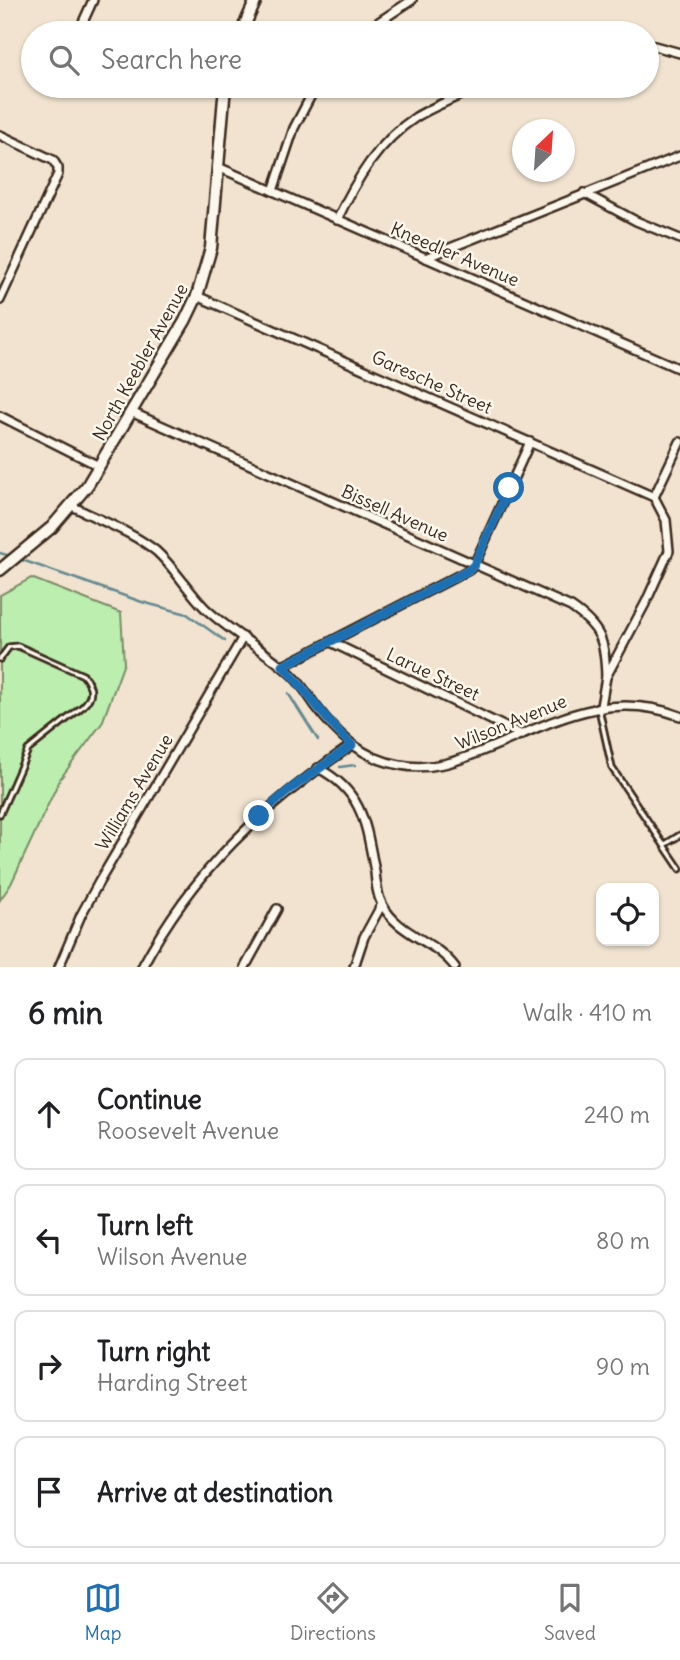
<!DOCTYPE html>
<html lang="en">
<head>
<meta charset="utf-8">
<style>
	:root { --surface:#fff; --page:#f2f2f2; --text:#202124; --muted:#757577; --line:#e0e0e0; --accent:#1f6fb2 }
	body { margin:0; font-family:Delius,sans-serif; background:var(--page); color:var(--text) }
	.controls { position:absolute; right:21px; bottom:21px; display:grid; overflow:hidden; border-radius:14px; box-shadow:0 2px 5px #0004 }
	.controls button { width:63px; height:63px; display:grid; place-items:center; padding:0; border:0; border-bottom:2px solid var(--line); background:var(--surface); color:var(--text); font:35px sans-serif }
	.compass { position:absolute; left:512px; top:119px; width:63px; height:63px; border-radius:50%; background:var(--surface); box-shadow:0 2px 5px #0004; rotate:25deg }
	.stop { position:absolute; width:21px; height:21px; margin:-16px; border:5px solid #1f6fb2; border-radius:50%; background:#fff }
	.stop.end { background:#1f6fb2; border-color:#fff; box-shadow:0 2px 7px #0008 }
	.list { margin:0; padding:0; list-style:none }
	h2 { display:flex; justify-content:space-between; align-items:center; height:91px; margin:0; padding:0 28px; font-size:30px }
	h2 small { font-size:23px; font-weight:400; color:var(--muted) }
	.list li { display:grid; grid-template-columns:46px 1fr auto; gap:21px; align-items:center; box-sizing:border-box; height:112px; margin:0 14px 14px; padding:0 14px; border:2px solid var(--line); border-radius:14px }
	.list b { display:block; font-size:26px; white-space:nowrap }
	.list p { margin:0; font-size:23px; white-space:nowrap; color:var(--muted) }
	.list em { font-size:23px; font-style:normal; color:var(--muted) }
	.icon { flex:none; width:38px; height:38px; fill:none; stroke:currentColor; stroke-width:2; stroke-linecap:round; stroke-linejoin:round }
	.map { position:relative; flex:none; width:680px; height:967px; overflow:hidden }
	.search { position:absolute; background:var(--surface); box-shadow:0 2px 5px #0004; left:21px; right:21px; top:21px; height:77px; display:flex; align-items:center; gap:18px; box-sizing:border-box; padding:0 24px; border-radius:38px; color:var(--muted); font-size:26px }
	.sheet { height:595px; background:var(--surface) }
	nav { display:flex; justify-content:space-around; align-items:center; box-sizing:border-box; height:98px; border-top:2px solid var(--line); background:var(--surface); font-size:19px; color:var(--muted) }
	nav a { display:grid; justify-items:center; gap:4px }
	nav .on { color:var(--accent) }
	.map>svg:first-child { display:block }
	.green { fill:#bbeeaf; stroke:#7b8c66; stroke-width:2 }
	.lines { fill:none; stroke-linecap:round; stroke-linejoin:round }
	.stream { stroke:#638991; stroke-width:2.5 }
	.lane-casing { stroke:#3b2a1e; stroke-width:9 }
	.street-casing { stroke:#3b2a1e; stroke-width:12 }
	.secondary-casing { stroke:#3b2a1e; stroke-width:15 }
	.lane { stroke:#fbf7ec; stroke-width:3.5 }
	.street { stroke:#fbf7ec; stroke-width:7 }
	.secondary { stroke:#fbf7ec; stroke-width:10 }
	.route { stroke:#1f6fb2; stroke-width:9 }
	.labels { text-anchor:middle; dominant-baseline:central; stroke-width:5; stroke-linejoin:round; paint-order:stroke }
	.street-label { font-size:18px; fill:#3b2a1e; stroke:#fbf7ec }
</style>
</head>
<body>
<div class="map">
<svg width="680" height="967" viewBox="0 0 680 967">
	<rect width="100%" height="100%" fill="#f1e3cf"/>
	<filter id="ink" filterUnits="userSpaceOnUse"><feTurbulence type="fractalNoise" baseFrequency=".0143" numOctaves="2"/><feDisplacementMap in="SourceGraphic" scale="14" xChannelSelector="R" yChannelSelector="G"/><feConvolveMatrix kernelMatrix="1 2 1 2 8 2 1 2 1" color-interpolation-filters="sRGB"/></filter>
	<g filter="url(#ink)">
		<!-- green -->
		<path class="green" d="M31 578 121 613 124 663 102 723 60 779 11 884 0 900V595Z"/>
		<g class="lines">
			<!-- stream -->
			<g class="stream">
				<path d="M0 553 7 555"/>
				<path d="M22 560 142 602 187 614 225 641"/>
				<path d="M288 693 318 740"/>
				<path d="M340 767 355 765"/>
			</g>
			<!-- lane casing -->
			<g class="lane-casing">
				<g id="lane">
					<path d="M0 659 9 647 18 646 83 675C93 687 94 696 82 707L28 750 0 814"/>
					<path d="M599 709 612 768 680 869"/>
					<path d="M664 845 680 835"/>
				</g>
			</g>
			<!-- street casing -->
			<g class="street-casing">
				<g id="street">
					<path d="M78 33 93 0"/>
					<path d="M362 33 412 0"/>
					<path d="M647 44 680 53"/>
					<path d="M0 135 53 160 58 168V174L0 300"/>
					<path d="M218 167 680 369"/>
					<path d="M273 191 294 128 316 86"/>
					<path d="M584 193 636 221 680 239"/>
					<path d="M337 220C356 180 378 142 416 117 436 105 460 96 480 86"/>
					<path d="M425 258 680 156"/>
					<path d="M197 296 654 497"/>
					<path d="M131 412 571 607C602 628 605 642 606 677"/>
					<path d="M0 416 99 466"/>
					<path d="M654 497 680 442"/>
					<path d="M72 506C99 520 132 532 156 551 175 568 187 590 205 608 231 633 266 650 293 676 302 685 308 695 315 705 337 735 363 759 400 765 432 771 458 761 487 749 553 722 608 689 680 716"/>
					<path d="M331 642 522 735"/>
					<path d="M283 666 469 570 474 565 530 442"/>
					<path d="M601 706 606 677 646 602 669 551 666 520 654 497"/>
					<path d="M318 768C364 792 366 826 375 872 376 883 377 895 382 904 398 935 435 940 455 967"/>
					<path d="M59 967 81 915 99 882 243 637"/>
					<path d="M142 967C193 871 263 806 352 745"/>
					<path d="M245 967 277 909"/>
					<path d="M354 967 364 937 382 904"/>
				</g>
			</g>
			<!-- secondary casing -->
			<g class="secondary-casing">
				<g id="secondary">
					<path d="M241 33 256 0"/>
					<path d="M0 570 52 527 87 486 185 321 197 296 211 248 225 86"/>
				</g>
			</g>
			<!-- lane -->
			<use href="#lane" class="lane"/>
			<!-- street -->
			<use href="#street" class="street"/>
			<!-- secondary -->
			<use href="#secondary" class="secondary"/>
		</g>
	</g>
	<g class="lines" filter="url(#ink)">
		<!-- route -->
		<path class="route" d="M259 816 289 790 352 745C325 721 308 691 283 666L469 570 474 565 509 488"/>
	</g>
	<g class="labels">
		<!-- street labels -->
		<g class="street-label">
			<text transform="translate(455 254) rotate(23)">Kneedler Avenue</text>
			<text transform="translate(140 362) rotate(-61)">North Keebler Avenue</text>
			<text transform="translate(432 382) rotate(24)">Garesche Street</text>
			<text transform="translate(395 513) rotate(24)">Bissell Avenue</text>
			<text transform="translate(433 674) rotate(25)">Larue Street</text>
			<text transform="translate(511 722) rotate(-22)">Wilson Avenue</text>
			<text transform="translate(134 792) rotate(-59)">Williams Avenue</text>
		</g>
	</g>
</svg>
<div class="controls">
<button><svg class="icon" aria-label="locate" viewBox="0 0 24 24"><circle cx="12" cy="12" r="6"/><path d="M12 2v4M12 18v4M2 12h4M18 12h4"/></svg></button>
</div>
<svg class="compass" viewBox="-18 -18 36 36"><path d="M0-13l5 13h-10z" fill="#e53935"/><path d="M0 13l5-13h-10z" fill="#757577"/></svg>
<div class="stop" style="left:509px;top:488px"></div>
<div class="stop end" style="left:259px;top:816px"></div>
<div class="search"><svg class="icon" aria-label="search" viewBox="0 0 24 24"><circle cx="10" cy="10" r="6"/><path d="M15 15l6 6"/></svg>Search here</div>
</div>
<section class="sheet">
<h2>6 min<small>Walk · 410 m</small></h2>
<ul class="list">
<li><svg class="icon" aria-label="ahead" viewBox="0 0 24 24"><path d="M12 20V5M6 11l6-6 6 6"/></svg><div><b>Continue</b><p>Roosevelt Avenue</p></div><em>240 m</em></li>
<li><svg class="icon" aria-label="left" viewBox="0 0 24 24"><path d="M17 20v-9H6M10 6l-5 5 5 5"/></svg><div><b>Turn left</b><p>Wilson Avenue</p></div><em>80 m</em></li>
<li><svg class="icon" aria-label="right" viewBox="0 0 24 24"><path d="M7 20v-9h11M14 6l5 5-5 5"/></svg><div><b>Turn right</b><p>Harding Street</p></div><em>90 m</em></li>
<li><svg class="icon" aria-label="arrive" viewBox="0 0 24 24"><path d="M6 21V4h12l-3 4 3 4H6"/></svg><div><b>Arrive at destination</b></div></li>
</ul>
</section>
<nav>
<a class="on"><svg class="icon" aria-label="map" viewBox="0 0 24 24"><path d="M3 6l6-2 6 2 6-2v14l-6 2-6-2-6 2zM9 4v14M15 6v14"/></svg>Map</a>
<a><svg class="icon" aria-label="directions" viewBox="0 0 24 24"><path d="M12 3l9 9-9 9-9-9zM9 14v-3h6M13 9l2 2-2 2"/></svg>Directions</a>
<a><svg class="icon" aria-label="saved" viewBox="0 0 24 24"><path d="M7 4h10v16l-5-4-5 4z"/></svg>Saved</a>
</nav>
</body>
</html>
